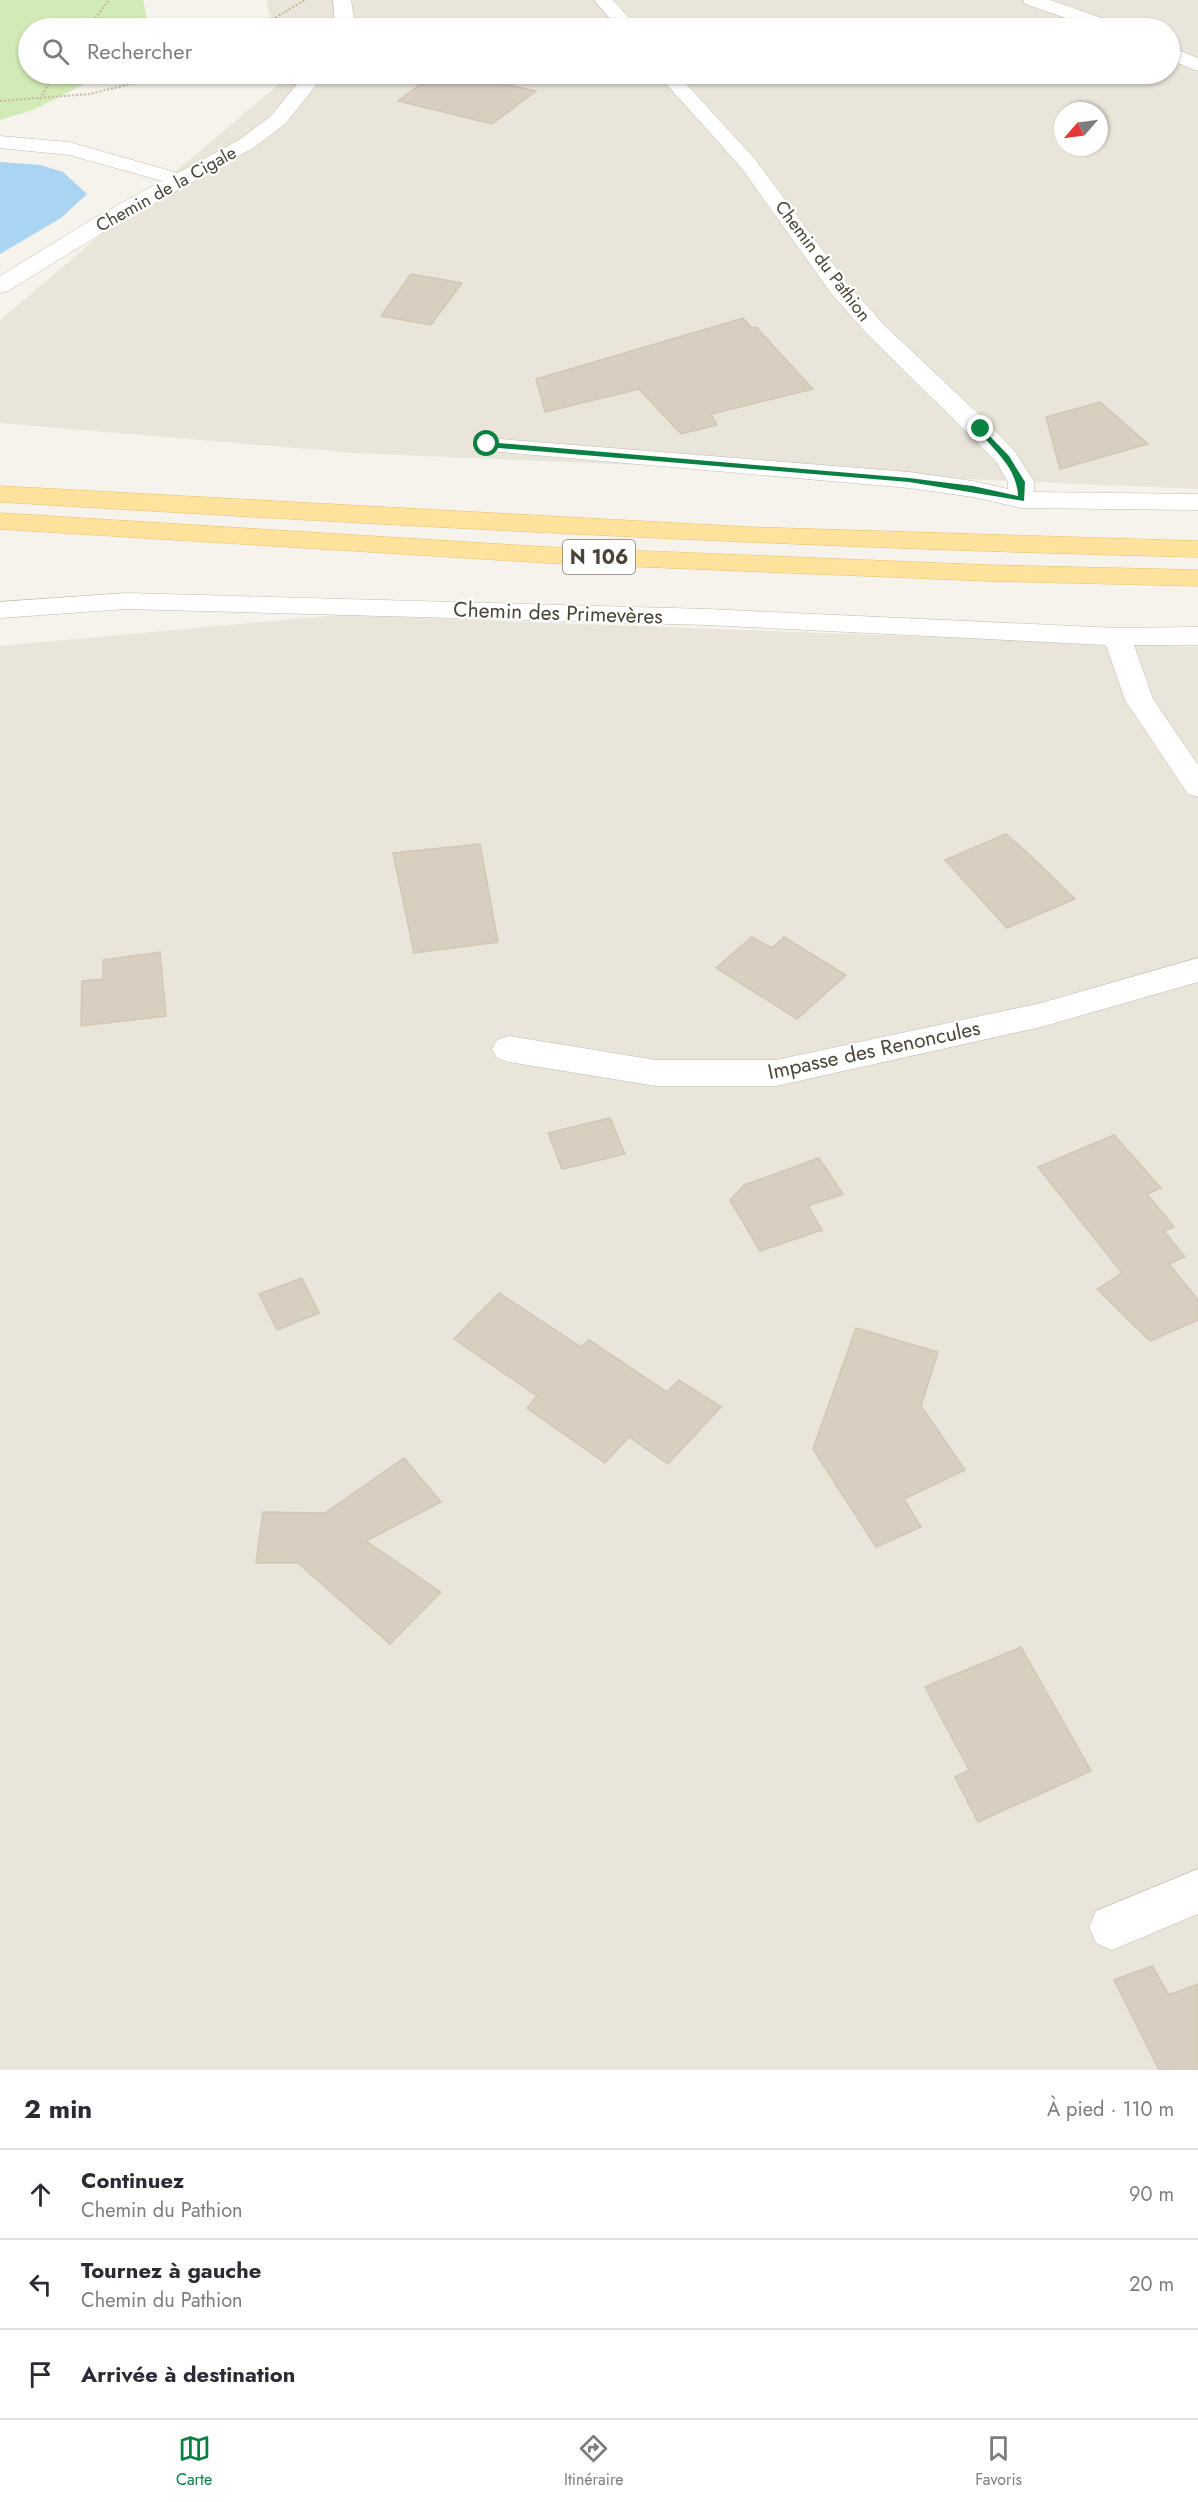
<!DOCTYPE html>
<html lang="fr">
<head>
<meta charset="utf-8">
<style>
	:root { --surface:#fff; --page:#f2f2f3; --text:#2b2b33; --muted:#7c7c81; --line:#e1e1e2; --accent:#0b8043 }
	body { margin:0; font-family:Jost,sans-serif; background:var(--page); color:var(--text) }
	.compass { position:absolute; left:1054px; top:102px; width:54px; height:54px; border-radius:50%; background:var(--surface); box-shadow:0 2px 4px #0004; rotate:242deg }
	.stop { position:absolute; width:18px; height:18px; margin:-14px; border:4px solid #0b8043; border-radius:50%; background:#fff }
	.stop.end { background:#0b8043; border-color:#fff; box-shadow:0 2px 6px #0008 }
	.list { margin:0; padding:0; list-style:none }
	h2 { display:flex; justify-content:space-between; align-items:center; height:78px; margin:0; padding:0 24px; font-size:26px }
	h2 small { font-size:20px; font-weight:400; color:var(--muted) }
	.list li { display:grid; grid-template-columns:39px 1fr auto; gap:18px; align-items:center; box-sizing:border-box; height:90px; padding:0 24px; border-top:2px solid var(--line) }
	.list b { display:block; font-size:22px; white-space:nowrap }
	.list p { margin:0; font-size:20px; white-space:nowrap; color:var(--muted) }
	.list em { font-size:20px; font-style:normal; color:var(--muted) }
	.icon { flex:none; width:33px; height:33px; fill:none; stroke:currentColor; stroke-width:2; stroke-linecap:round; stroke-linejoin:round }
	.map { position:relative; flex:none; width:1198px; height:2070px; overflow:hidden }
	.search { position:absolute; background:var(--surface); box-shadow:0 2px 4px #0004; left:18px; right:18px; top:18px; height:66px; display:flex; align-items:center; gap:15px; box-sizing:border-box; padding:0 21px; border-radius:33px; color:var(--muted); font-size:22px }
	.sheet { height:348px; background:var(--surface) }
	nav { display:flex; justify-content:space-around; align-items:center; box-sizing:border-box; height:84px; border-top:2px solid var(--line); background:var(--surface); font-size:16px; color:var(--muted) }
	nav a { display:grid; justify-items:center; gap:3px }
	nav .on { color:var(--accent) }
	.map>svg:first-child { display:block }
	.residential { fill:#eae5da; fill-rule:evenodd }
	.green { fill:#d2eab5 }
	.water { fill:#a9d4f2 }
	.building { fill:#d8cfc1; stroke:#d3c7b4; stroke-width:1.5 }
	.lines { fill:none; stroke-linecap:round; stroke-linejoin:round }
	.minor-casing { stroke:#c2bbae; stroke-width:1 }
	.major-casing { stroke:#e6c16a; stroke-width:1 }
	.path { stroke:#c4b79f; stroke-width:2; stroke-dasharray:2 2; stroke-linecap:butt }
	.minor { fill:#fff; fill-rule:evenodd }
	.major { fill:#ffe39c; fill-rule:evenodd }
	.route { fill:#0b8043 }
	.labels { text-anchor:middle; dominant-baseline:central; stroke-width:4.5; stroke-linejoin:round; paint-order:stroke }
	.far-street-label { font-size:18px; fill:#4b4439; stroke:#fff }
	.shield { fill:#fff; stroke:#817c74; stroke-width:1.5 }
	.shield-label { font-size:20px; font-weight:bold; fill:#4b4439 }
	.street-label { font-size:21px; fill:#4b4439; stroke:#fff }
</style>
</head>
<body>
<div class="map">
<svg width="1198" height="2070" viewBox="0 0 1198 2070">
	<rect width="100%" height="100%" fill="#f6f3ec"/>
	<!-- residential -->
	<g class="residential">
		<path d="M266 0H1198V489L354 453 0 423V320L285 79 284 74H1170V28H273ZM1063 111H1099V147H1063Z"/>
		<path d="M339 615 1198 647V2070H0V646Z"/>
	</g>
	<!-- green -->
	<path class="green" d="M0 0H143L149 28H28V74H104L33 110 0 120Z"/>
	<!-- water -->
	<path class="water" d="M0 162 40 165 63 172 87 194 61 218 0 254Z"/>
	<!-- building -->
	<g class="building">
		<path d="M392 23 447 25 445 28H390Z"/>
		<path d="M373 74H427L424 81 433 74H455L536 91 492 124 398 101 422 83 371 79Z"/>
		<path d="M411 274 462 283 431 325 381 316Z"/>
		<path d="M743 318 752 328 756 327 813 389 711 414 717 425 681 434 639 389 545 412 536 379Z"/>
		<path d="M1100 402 1148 444 1060 469 1046 417Z"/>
		<path d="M1006 834 1032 857 1075 899 1007 928 945 860Z"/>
		<path d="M480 844 498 942 414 953 393 853Z"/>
		<path d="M752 937 772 948 784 937 846 975 797 1019 716 968Z"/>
		<path d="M160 952 166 1016 81 1026 82 981 103 979V960Z"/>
		<path d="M610 1118 625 1154 562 1169 548 1133Z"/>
		<path d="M1114 1135 1161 1188 1147 1194 1174 1227 1164 1231 1185 1257 1169 1264 1198 1300V1320L1150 1341 1097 1289 1122 1273 1038 1167Z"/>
		<path d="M819 1158 843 1194 808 1206 822 1230 760 1251 730 1200 744 1185Z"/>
		<path d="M302 1278 319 1313 277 1330 259 1294Z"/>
		<path d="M499 1293 581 1347 589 1340 667 1392 679 1380 721 1407 668 1464 629 1437 605 1463 527 1408 537 1396 454 1339Z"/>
		<path d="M856 1328 938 1352 921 1406 965 1470 904 1499 921 1527 876 1547 813 1449Z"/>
		<path d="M404 1458 441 1502 366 1541 441 1592 390 1644 298 1563H256L263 1512 325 1513Z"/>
		<path d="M1021 1647 1091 1771 978 1822 955 1777 969 1770 925 1687Z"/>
		<path d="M1152 1966 1169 1995 1198 1984V2070H1159L1114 1980Z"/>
	</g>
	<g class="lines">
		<!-- minor casing -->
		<g class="minor-casing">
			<g id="minor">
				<path d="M333 0H351L355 25 352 28H333L335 25Z"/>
				<path d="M594 0H613L638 28H618Z"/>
				<path d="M1023 0H1050L1119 24 1122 28H1095L1025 4Z"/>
				<path d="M1170 47 1198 58V71L1170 60Z"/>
				<path d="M305 74H325L285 124 253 148 112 227 8 291 0 293V276L96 217 162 181 69 155 0 148V136L69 142 178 173 239 140 271 116Z"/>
				<path d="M657 74H677L754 158 847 283 884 325 989 424 1015 452 1034 482V492L1198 494V510L1021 508 973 497 909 488 478 450 475 445 478 440 487 438 909 472 973 481 1008 489V482L996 461 868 335 831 293 740 166Z"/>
				<path d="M126 593 707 609 1117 628 1198 627V645H1134L1153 699 1198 765V797L1188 794 1125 700 1106 645 707 625 126 609 0 618V602Z"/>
				<path d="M1198 958V982L1041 1027 776 1086H656L509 1062 497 1058 492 1049 497 1040 509 1036 656 1060H776L1041 1003Z"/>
				<path d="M1198 1869V1914L1112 1950 1096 1943 1089 1927 1096 1911Z"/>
			</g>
		</g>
		<!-- major casing -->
		<g class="major-casing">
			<g id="major">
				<path d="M0 486 748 527 1198 541V557C798 548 399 526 0 502Z"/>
				<path d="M0 513 547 547 988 565 1198 570V586L988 581 547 563 0 529Z"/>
			</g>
		</g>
		<!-- path -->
		<g class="path">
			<path d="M88 28 109 0"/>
			<path d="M258 28 305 0"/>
			<path d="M40 99 54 74"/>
			<path d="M0 101 90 94 169 74"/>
		</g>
		<!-- minor -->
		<use href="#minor" class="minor"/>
		<!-- major -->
		<use href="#major" class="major"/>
	</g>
	<!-- route -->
	<path class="route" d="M981 427 1009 456 1025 482 1024 501 909 482 487 447 483 444 487 442 909 478 973 486 1018 496C1017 467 994 451 977 429Z"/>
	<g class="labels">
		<!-- far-street labels -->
		<g class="far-street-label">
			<text transform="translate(166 189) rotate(-29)">Chemin de la Cigale</text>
			<text transform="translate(823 261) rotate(53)">Chemin du Pathion</text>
		</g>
		<!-- shield labels -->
		<rect class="shield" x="563" y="540" width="72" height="34" rx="4.5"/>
		<g class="shield-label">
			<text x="599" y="557">N 106</text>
		</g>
		<!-- street labels -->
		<g class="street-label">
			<text transform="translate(558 613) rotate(2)">Chemin des Primevères</text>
			<text transform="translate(874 1050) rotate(-12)">Impasse des Renoncules</text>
		</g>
	</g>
</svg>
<svg class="compass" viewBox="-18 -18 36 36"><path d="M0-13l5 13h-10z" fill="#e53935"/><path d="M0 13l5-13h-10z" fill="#7c7c81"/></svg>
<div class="stop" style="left:487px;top:444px"></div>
<div class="stop end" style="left:981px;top:429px"></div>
<div class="search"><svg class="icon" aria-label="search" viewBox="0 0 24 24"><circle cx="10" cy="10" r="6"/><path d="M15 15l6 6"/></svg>Rechercher</div>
</div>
<section class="sheet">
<h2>2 min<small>À pied · 110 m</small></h2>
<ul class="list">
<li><svg class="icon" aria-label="ahead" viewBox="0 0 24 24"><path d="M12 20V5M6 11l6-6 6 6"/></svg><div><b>Continuez</b><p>Chemin du Pathion</p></div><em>90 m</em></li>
<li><svg class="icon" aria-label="left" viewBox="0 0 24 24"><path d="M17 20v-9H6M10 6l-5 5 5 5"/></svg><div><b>Tournez à gauche</b><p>Chemin du Pathion</p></div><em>20 m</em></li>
<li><svg class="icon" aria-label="arrive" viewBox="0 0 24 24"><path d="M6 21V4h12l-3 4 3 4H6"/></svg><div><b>Arrivée à destination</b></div></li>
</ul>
</section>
<nav>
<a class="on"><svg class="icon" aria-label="map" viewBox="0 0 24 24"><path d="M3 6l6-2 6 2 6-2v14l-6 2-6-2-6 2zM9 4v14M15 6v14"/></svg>Carte</a>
<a><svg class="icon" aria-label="directions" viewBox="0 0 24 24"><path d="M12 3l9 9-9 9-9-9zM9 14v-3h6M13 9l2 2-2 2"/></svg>Itinéraire</a>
<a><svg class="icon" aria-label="saved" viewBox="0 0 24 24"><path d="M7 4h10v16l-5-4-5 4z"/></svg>Favoris</a>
</nav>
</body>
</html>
